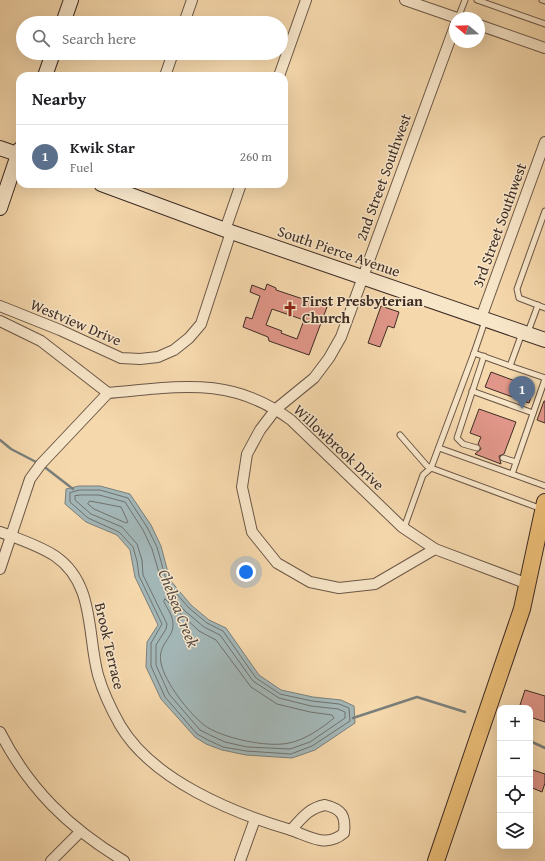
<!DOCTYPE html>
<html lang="en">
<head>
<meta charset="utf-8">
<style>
	:root { --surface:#fff; --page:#f6f6f6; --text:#202124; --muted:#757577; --line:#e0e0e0; --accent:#111827 }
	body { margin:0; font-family:"Gentium Book Plus",serif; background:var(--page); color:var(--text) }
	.controls { position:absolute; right:12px; bottom:12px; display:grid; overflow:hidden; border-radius:8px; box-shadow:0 4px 16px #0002 }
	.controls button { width:36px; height:36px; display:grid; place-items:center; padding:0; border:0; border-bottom:1px solid var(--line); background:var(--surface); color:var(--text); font:20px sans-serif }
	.compass { position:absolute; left:449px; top:12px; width:36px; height:36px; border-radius:50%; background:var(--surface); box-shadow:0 4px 16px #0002; rotate:289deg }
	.you { position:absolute; left:246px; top:572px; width:14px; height:14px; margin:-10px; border:3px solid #fff; border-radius:50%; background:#1a73e8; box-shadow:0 0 0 6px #1a73e833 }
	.badge { display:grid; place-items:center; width:26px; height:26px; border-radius:50%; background:var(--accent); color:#fff; font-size:13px; font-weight:700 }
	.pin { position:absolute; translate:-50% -33px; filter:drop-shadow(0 1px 2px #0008) }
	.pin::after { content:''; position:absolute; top:21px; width:14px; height:12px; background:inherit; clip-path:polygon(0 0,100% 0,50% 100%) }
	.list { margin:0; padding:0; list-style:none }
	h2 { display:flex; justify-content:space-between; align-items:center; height:52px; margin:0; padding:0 16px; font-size:17px }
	h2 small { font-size:13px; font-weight:400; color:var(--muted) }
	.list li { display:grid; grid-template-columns:26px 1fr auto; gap:12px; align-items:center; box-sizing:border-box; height:64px; padding:0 16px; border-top:1px solid var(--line) }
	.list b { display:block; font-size:15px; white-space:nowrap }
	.list p { margin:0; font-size:13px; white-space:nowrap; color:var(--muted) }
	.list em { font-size:13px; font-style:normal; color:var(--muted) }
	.icon { flex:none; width:22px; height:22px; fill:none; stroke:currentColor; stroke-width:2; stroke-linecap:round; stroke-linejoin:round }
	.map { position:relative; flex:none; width:545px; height:861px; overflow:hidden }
	.search { position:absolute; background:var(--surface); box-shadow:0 4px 16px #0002; left:16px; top:16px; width:272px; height:44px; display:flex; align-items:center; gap:10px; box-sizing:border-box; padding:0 14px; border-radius:22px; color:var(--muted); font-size:15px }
	.panel { position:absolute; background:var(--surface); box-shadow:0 4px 16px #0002; left:16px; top:72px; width:272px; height:116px; border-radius:12px }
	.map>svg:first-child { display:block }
	.water { fill:#a3b6b6; stroke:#7b7f7c }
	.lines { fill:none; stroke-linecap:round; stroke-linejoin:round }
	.shore { stroke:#70726e; stroke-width:1 }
	.stream { stroke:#7b7f7c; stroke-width:2.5 }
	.building { fill:#e09688; stroke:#3e2d26; fill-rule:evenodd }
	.lane-casing { stroke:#6c5848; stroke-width:7 }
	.street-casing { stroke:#6c5848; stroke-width:12 }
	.secondary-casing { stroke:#3e2d26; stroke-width:16 }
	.primary-casing { stroke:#3e2d26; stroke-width:18 }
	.lane { stroke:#f8e6c9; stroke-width:5 }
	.street { stroke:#f8e6c9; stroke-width:10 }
	.secondary { stroke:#f8e6c9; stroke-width:14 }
	.primary { stroke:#eabc76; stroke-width:16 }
	.labels { text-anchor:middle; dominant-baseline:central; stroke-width:3; stroke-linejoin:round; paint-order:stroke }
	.street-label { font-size:15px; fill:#3e2d26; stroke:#f8e6c9 }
	.poi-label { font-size:15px; font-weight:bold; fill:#3e2d26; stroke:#f8e6c9; text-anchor:start }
	.water-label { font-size:16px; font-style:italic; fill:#574f4a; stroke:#f8e6c9 }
</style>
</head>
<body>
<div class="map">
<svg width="545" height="861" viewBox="0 0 545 861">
	<rect width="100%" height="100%" fill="#f5d8ac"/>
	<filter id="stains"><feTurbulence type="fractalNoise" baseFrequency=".005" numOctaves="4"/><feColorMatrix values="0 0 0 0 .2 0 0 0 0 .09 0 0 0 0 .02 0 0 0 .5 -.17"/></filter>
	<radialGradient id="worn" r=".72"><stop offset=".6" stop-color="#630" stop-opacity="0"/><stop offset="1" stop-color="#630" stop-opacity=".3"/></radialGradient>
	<!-- water -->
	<path class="water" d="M79 486H100L130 494 151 525 161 546 170 580 191 605 209 620 226 628 259 675 281 690 313 697 341 700 354 706 355 723 315 750 292 758 246 755 222 750 206 744 195 737 161 699 146 667 147 642 158 625 135 577 130 550 117 535 86 522 65 504 66 489Z"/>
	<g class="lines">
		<!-- shore -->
		<g class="shore">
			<path d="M80 490H100L128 498 147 527 157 547 167 583 189 608 207 623 223 631 256 678 280 694 312 701 339 704 349 708 350 721 312 746 291 754 246 751 223 747 208 740 197 734 165 697 151 666V643L162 624 139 576 137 561 133 547 119 532 88 518 70 502V493Z"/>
			<path d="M81 495H99L125 502 143 530 152 549 163 586 185 611 204 627 220 635 253 681 279 698 311 706 338 709 345 712V718L310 742 290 749 247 747 225 742 210 735 200 730 169 694 156 665V645L166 629 167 624 143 575 142 560 137 544 122 527 91 514 75 500V496Z"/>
			<path d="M90 501 121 507 128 522 126 523 94 509 88 504Z"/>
			<path d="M165 599 199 631 216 640 251 687 277 704 310 712 332 715 334 718C322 728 305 740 289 743 268 748 221 738 204 725 189 713 165 683 161 663 157 644 174 638 173 624 173 616 167 608 164 602Z"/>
		</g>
		<!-- stream -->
		<g class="stream">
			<path d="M0 440 11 449 38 463"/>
			<path d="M42 465 73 489"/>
			<path d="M353 718 417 697 465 712"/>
			<path d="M530 741 545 748"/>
		</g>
	</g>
	<!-- building -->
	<g class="building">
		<path d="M267 284 276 288V290L327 307 309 355 269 341 268 337 243 327 246 317 252 319 260 296 250 292 252 285 265 290ZM272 309 304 320 297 339 281 333 282 331 266 325Z"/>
		<path d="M381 306 399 312 394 328 388 326 380 347 368 343Z"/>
		<path d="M491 372 534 388 529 403 485 387Z"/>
		<path d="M544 401H545V423L537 420Z"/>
		<path d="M479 409 516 422 504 454 499 456 501 464 475 454 481 449 478 444 481 437 470 433Z"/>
		<path d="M525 690 545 696V722L530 717V708H519Z"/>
		<path d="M530 769 545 774V783L542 792 530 787Z"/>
	</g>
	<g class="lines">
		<!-- lane casing -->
		<g class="lane-casing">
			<g id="lane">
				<path d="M477 0 545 24"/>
				<path d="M542 0 545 1"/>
				<path d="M458 18 465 0"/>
				<path d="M545 211 517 289 519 298 545 308"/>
				<path d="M485 321 474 353 510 366 522 333"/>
				<path d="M528 332 538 305"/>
				<path d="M510 366 545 378"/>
				<path d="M545 379 512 474 545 486"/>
				<path d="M472 391 533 413"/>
				<path d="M400 435 427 466 431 468 474 353"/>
				<path d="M439 448 512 474"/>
				<path d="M477 448 463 444 457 438 484 356"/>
				<path d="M503 458 516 462"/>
				<path d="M404 528 423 475 431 468 542 509"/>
			</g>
		</g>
		<!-- street casing -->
		<g class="street-casing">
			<g id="street">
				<path d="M405 0 457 18"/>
				<path d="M184 23 192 0"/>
				<path d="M479 25 545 48"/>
				<path d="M165 76 173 53"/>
				<path d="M279 76 306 0"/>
				<path d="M225 230 241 184"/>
				<path d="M0 306 60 330 121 358 140 359 158 357 174 350 189 338 201 324 231 232"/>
				<path d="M481 318 545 142"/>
				<path d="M0 321 41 341 108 393"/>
				<path d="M0 532C19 539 38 545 55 556 95 583 87 634 98 675 103 692 111 709 120 725 152 780 233 813 291 830"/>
				<path d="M435 549 375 584 339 588 310 582 277 563 252 532 242 487 247 454 260 430 276 409 314 378 329 358 341 337 455 26"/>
				<path d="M0 569 30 479 41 464 108 393C178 387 230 375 291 420L402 527 435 549 528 584"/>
				<path d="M0 732C29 789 69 828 124 861"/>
				<path d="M325 805C342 809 346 816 344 833 326 848 311 837 291 830 302 818 309 808 325 805Z"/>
				<path d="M51 861 80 832"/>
				<path d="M240 861 255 819"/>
			</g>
		</g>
		<!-- secondary casing -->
		<g class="secondary-casing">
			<g id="secondary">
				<path d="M63 23 71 0"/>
				<path d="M45 76 53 53"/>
				<path d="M0 148 20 155"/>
				<path d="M101 184 231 232 545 340"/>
				<path d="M0 208 20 149"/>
			</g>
		</g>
		<!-- primary casing -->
		<g class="primary-casing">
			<path id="primary" d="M436 861 522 609 545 502"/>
		</g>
		<!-- lane -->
		<use href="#lane" class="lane"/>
		<!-- street -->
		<use href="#street" class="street"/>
		<!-- secondary -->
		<use href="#secondary" class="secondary"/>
		<!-- primary -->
		<use href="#primary" class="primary"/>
	</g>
	<!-- icons -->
	<defs>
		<g id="church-bare" transform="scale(1.2)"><path d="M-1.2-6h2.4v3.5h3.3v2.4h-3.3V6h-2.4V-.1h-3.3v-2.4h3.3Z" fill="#8f2418" stroke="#f8e6c9" stroke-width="2.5" paint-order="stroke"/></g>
	</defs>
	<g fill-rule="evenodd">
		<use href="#church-bare" x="290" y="309"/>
	</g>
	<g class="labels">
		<!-- street labels -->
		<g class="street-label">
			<text transform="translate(383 177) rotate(-70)">2nd Street Southwest</text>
			<text transform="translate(499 225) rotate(-70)">3rd Street Southwest</text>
			<text transform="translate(339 251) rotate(19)">South Pierce Avenue</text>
			<text transform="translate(76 322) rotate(23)">Westview Drive</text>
			<text transform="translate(339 447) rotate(43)">Willowbrook Drive</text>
			<text transform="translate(110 646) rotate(77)">Brook Terrace</text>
		</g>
		<!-- poi labels -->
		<g class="poi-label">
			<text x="302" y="300">First Presbyterian<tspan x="302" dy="17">Church</tspan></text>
		</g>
		<!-- water labels -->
		<g class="water-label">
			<text transform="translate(179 608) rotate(68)">Chelsea Creek</text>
		</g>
	</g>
	<rect width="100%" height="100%" filter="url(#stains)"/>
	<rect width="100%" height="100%" fill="url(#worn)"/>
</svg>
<div class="controls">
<button>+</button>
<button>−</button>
<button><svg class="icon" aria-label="locate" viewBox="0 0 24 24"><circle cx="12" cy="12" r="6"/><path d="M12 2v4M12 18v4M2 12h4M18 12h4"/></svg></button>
<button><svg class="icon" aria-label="layers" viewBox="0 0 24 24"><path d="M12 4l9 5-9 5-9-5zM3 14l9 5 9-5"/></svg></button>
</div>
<svg class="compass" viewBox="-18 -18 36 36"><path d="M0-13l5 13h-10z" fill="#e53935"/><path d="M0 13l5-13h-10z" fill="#757577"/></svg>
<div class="you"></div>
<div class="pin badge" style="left:522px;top:409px;background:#5c6f8a">1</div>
<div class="search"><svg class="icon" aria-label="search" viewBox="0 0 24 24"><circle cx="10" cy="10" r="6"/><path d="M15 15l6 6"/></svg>Search here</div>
<section class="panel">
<h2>Nearby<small></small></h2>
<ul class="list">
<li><span class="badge" style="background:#5c6f8a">1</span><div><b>Kwik Star</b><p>Fuel</p></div><em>260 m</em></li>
</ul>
</section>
</div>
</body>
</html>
